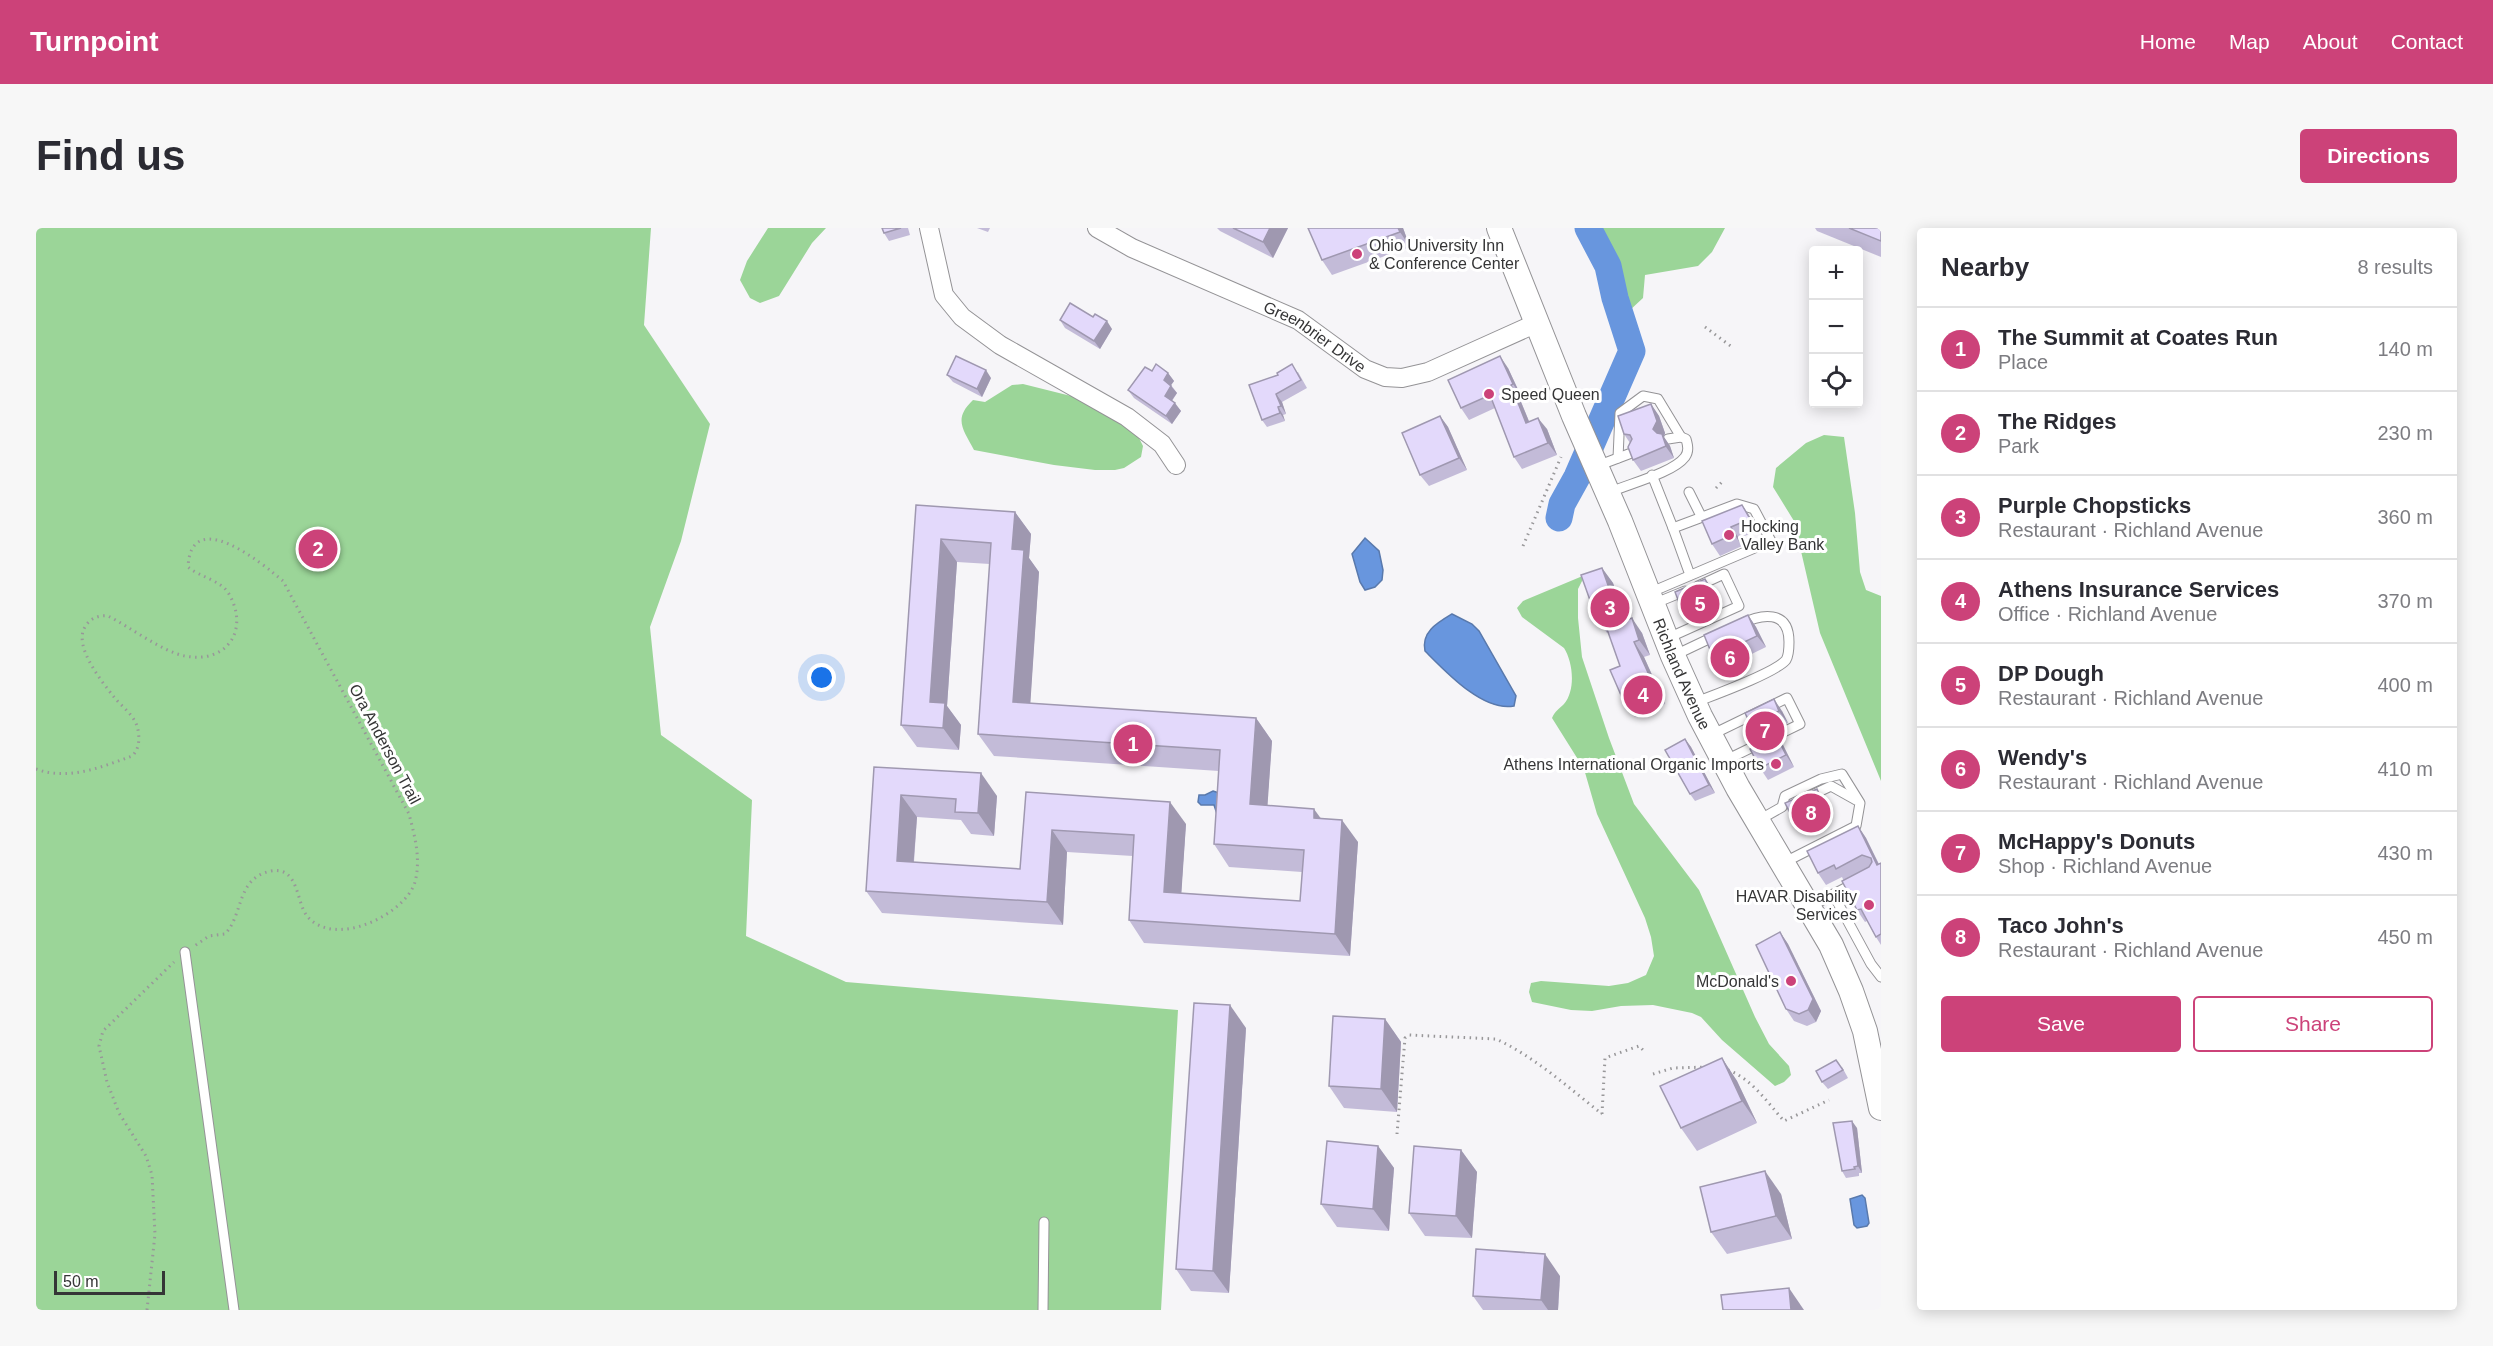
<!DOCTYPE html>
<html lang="en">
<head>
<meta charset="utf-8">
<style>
	:root { --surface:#fff; --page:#f7f7f7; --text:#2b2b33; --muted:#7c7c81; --line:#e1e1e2; --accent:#cc4279 }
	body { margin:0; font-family:Arial,sans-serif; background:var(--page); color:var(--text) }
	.controls { position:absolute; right:18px; top:18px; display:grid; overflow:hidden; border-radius:6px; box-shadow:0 3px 15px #0003 }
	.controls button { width:54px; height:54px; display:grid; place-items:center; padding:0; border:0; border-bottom:2px solid var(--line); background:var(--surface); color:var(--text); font:30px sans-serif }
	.scale { position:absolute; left:18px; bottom:15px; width:111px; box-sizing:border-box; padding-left:6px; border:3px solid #353536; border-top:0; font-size:16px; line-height:21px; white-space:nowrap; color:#353536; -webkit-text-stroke:4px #fff; paint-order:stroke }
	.you { position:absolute; left:786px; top:450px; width:21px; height:21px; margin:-15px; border:4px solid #fff; border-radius:50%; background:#1a73e8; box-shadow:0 0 0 9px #1a73e833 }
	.badge { display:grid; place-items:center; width:39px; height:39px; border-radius:50%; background:var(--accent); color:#fff; font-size:20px; font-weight:700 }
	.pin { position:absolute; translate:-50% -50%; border:3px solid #fff; box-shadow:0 2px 6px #0006 }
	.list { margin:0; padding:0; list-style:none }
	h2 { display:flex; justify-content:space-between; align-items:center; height:78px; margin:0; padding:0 24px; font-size:26px }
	h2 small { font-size:20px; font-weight:400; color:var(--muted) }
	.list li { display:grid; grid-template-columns:39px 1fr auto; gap:18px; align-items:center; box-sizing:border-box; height:84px; padding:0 24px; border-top:2px solid var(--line) }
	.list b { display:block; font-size:22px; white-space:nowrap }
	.list p { margin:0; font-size:20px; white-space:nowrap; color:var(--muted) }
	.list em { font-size:20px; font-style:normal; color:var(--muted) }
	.actions { display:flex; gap:12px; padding:18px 24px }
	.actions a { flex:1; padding:14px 0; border:2px solid var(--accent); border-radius:6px; text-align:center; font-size:21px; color:var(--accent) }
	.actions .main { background:var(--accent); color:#fff }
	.icon { flex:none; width:33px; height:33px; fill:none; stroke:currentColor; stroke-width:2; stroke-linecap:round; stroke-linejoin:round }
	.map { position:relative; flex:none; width:1845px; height:1082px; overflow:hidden; border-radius:6px }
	header { display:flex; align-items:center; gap:36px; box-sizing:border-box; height:84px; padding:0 30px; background:var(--accent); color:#fff }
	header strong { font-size:28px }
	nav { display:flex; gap:33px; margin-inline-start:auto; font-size:21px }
	.intro { display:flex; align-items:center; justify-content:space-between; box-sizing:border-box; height:144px; padding:0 36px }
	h1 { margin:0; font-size:42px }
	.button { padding:15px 27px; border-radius:6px; background:var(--accent); color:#fff; font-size:21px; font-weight:700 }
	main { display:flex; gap:36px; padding:0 36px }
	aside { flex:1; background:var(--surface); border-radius:6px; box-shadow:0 3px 15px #0003 }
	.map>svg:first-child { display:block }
	.green { fill:#9bd598 }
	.water { fill:#6896de; stroke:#5979ac; stroke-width:1.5 }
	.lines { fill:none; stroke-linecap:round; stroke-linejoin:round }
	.river { stroke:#6896de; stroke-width:27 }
	.lane-casing { stroke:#949396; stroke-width:11 }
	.street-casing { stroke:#949396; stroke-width:20 }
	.secondary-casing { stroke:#949396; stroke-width:26 }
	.path { stroke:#989799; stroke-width:3; stroke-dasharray:1.5 4.5; stroke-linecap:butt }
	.lane { stroke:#fff; stroke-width:9 }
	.street { stroke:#fff; stroke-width:18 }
	.secondary { stroke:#fff; stroke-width:24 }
	.wall { fill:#c3bbd8 }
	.shaded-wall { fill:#9f98b0 }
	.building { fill:#e3d9fb; stroke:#9f98b0; stroke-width:1.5 }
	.poi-dot { fill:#cc4279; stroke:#fff; stroke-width:2 }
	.labels { text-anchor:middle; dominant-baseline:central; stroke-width:6; stroke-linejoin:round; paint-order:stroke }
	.poi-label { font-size:16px; fill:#353536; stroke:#fff; text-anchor:start }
	.street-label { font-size:16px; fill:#353536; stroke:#fff }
</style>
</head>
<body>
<header>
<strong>Turnpoint</strong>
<nav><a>Home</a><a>Map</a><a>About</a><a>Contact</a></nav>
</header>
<div class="intro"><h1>Find us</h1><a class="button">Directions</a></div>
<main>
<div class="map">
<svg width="1845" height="1082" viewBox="0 0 1845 1082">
	<rect width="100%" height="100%" fill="#f6f5f8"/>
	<!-- green -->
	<g class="green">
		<path d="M0 0H615L608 97 674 196 645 313 614 399 625 507 716 572 710 708 810 754 1142 782 1125 1082H0Z"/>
		<path d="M732 0H790L776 15 743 68 724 75 714 70 704 52 711 33Z"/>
		<path d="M1551 0H1689L1676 24 1662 38 1609 47 1607 70 1593 83 1573 81 1570 63 1572 44 1557 18Z"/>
		<path d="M987 156 1039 169 1060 177 1102 208 1107 218 1105 229 1088 240 1079 242H1059L1018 237 938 222C927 201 917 191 937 172L949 174 976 157Z"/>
		<path d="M1788 207 1808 209 1819 285 1824 344 1830 362 1845 368V553L1784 405 1758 293 1737 259 1740 240 1770 215Z"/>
		<path d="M1549 347 1542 361V390L1546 429 1573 510 1598 576 1663 662 1719 789 1733 816 1753 838 1755 847 1748 854 1739 858 1686 812 1665 789 1656 785 1617 777 1585 778 1556 783 1535 782 1496 774 1493 764 1495 755 1505 753 1573 758 1592 755 1610 747 1618 728 1615 709 1609 690 1561 586 1548 541 1516 490C1519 483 1523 481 1528 476 1540 462 1537 434 1528 420L1486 389 1481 380 1487 373Z"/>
	</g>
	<!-- water -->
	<g class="water">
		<path d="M1329 310 1343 323 1347 342 1346 352 1339 359 1329 362 1324 354 1316 326Z"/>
		<path d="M1416 386 1436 396 1443 403 1480 468 1478 478C1447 484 1410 444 1389 423 1385 404 1401 395 1416 386Z"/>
		<path d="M1177 563 1183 565 1181 586 1178 577H1165L1162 574 1163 567H1169Z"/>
		<path d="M1826 967 1829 970 1833 995 1831 998 1821 1000 1818 997 1814 971Z"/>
	</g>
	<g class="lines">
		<!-- river -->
		<path class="river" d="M1523 290 1526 276 1541 249 1596 123 1579 70 1572 38 1552 0"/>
		<!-- lane casing -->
		<g class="lane-casing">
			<g id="lane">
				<path d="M1582 230 1584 185 1607 168 1622 171 1645 209"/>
				<path d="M1561 238 1598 224"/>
				<path d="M1616 247 1637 300"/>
				<path d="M1653 264 1665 288"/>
				<path d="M1572 265C1592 256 1637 245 1649 229 1653 223 1652 218 1650 211L1645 209 1632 211"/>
				<path d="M1613 365 1735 313 1718 281 1701 276 1637 300 1654 347"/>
				<path d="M1617 376 1649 363"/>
				<path d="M1632 410 1703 378 1688 346 1662 358"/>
				<path d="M1637 428 1679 408"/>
				<path d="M1660 474C1678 467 1739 445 1750 432 1753 427 1753 419 1753 414 1753 381 1725 386 1705 396"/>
				<path d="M1675 507 1751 470 1764 496 1688 533"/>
				<path d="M1774 568 1795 558 1820 572"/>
				<path d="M1723 592 1746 579 1749 568 1785 551 1806 546 1824 575 1820 598 1747 635"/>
				<path d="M1797 666 1835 736 1845 749"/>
				<path d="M1773 679 1819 655"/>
				<path d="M149 724 198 1082"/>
				<path d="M1007 1082 1008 994"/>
			</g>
		</g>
		<!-- street casing -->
		<g class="street-casing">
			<g id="street">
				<path d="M893 0 908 67 926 89 964 117 1091 189 1126 216 1140 237"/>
				<path id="s1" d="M1061 0 1096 20 1262 92 1329 141 1349 149 1366 150 1392 144 1501 95"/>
			</g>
		</g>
		<!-- secondary casing -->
		<g class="secondary-casing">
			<g id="secondary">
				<path id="s2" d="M1463 0 1538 188 1584 293 1637 428 1664 488 1702 560 1795 717 1815 763 1829 803 1845 880"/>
			</g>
		</g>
		<!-- path -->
		<g class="path">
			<path d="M1669 99 1696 119"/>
			<path d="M1680 260 1688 252"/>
			<path d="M1487 318 1525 229"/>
			<path d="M0 541C32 553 66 539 96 528 104 521 104 508 101 498 97 486 85 478 78 469 66 454 37 418 49 399 54 390 63 387 72 388 94 399 127 424 149 428 190 436 214 403 193 366 186 353 164 349 152 339 155 277 226 335 247 353L373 586C379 609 385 631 379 654 369 687 298 721 271 688 260 674 263 638 235 643 200 650 208 686 189 706L173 708 157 719"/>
			<path d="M1692 842C1716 851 1731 874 1748 893L1793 872"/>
			<path d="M1617 846 1637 840 1671 839"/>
			<path d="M1566 886 1569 830 1603 818 1608 823"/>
			<path d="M1361 906 1369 810 1373 807 1460 811C1499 829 1533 860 1566 886"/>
			<path d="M111 1082 119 1006 116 947 110 928 83 885 71 854 63 818 67 803 138 734"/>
		</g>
		<!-- lane -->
		<use href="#lane" class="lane"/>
		<!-- street -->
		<use href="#street" class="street"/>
		<!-- secondary -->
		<use href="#secondary" class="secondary"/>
	</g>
	<!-- wall -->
	<g class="wall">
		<path d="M846 0H872L874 7 853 13 848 5Z"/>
		<path d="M941 0H954L952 4Z"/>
		<path d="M1181 0H1252L1237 30 1184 3Z"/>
		<path d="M1274 0H1367L1374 19 1296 47 1286 32Z"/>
		<path d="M1779 0H1845V29L1781 3Z"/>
		<path d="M1024 92 1076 101 1064 121 1029 100Z"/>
		<path d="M1472 140 1485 168 1483 169 1493 193 1511 201 1521 227 1486 241 1478 229 1459 180 1433 192 1425 180Z"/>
		<path d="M1116 143 1132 145 1138 153 1135 157 1141 165 1136 173 1145 183 1136 196 1098 170 1092 162Z"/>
		<path d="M1262 144 1271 160 1246 174 1250 186 1247 187 1249 193 1231 199 1226 192 1213 157Z"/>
		<path d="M911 147 955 150 946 169 917 154Z"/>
		<path d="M1615 176 1623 188 1629 205 1628 209 1634 218 1638 230 1605 243 1597 232 1594 215 1588 206Z"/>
		<path d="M1404 188 1412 199 1431 242 1393 258 1384 247Z"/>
		<path d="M880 277 979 284 995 306 993 330 1003 344 994 475 1220 490 1236 513 1231 578 1285 590 1322 614 1314 728 1108 715 1093 692 1097 628 1031 624 1027 697 846 685 830 663 838 539 961 568 958 608 935 606 925 592 881 589 878 634 984 641 990 564 1150 596 1145 665 1264 673 1266 644 1193 639 1178 616 1183 543 958 528 942 506 954 336 921 334 911 478 925 497 923 522 881 519 865 497Z"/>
		<path d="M1706 277 1714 289 1722 303 1703 310 1706 318 1684 328 1676 316Z"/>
		<path d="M1566 340 1577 355 1590 392 1606 405 1614 427 1608 429 1629 476 1599 489 1588 474 1584 438 1572 404 1571 405 1560 389Z"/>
		<path d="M1669 351 1675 359 1684 379 1653 393 1647 385Z"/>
		<path d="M1712 387 1720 399 1730 419 1685 441 1677 429Z"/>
		<path d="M1746 483 1752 495 1737 502 1745 513 1758 539 1732 552 1724 540V516L1723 508 1715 497 1709 485Z"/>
		<path d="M1649 511 1655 519 1679 565 1659 573 1654 566Z"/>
		<path d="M1786 569 1795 588 1765 603 1759 595Z"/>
		<path d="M1822 598 1830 610 1843 636 1845 635V717L1840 709 1831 693 1829 694 1821 682 1806 649 1790 657 1782 645Z"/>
		<path d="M1744 704 1752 716 1785 783 1780 794 1771 798 1758 793 1750 781Z"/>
		<path d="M1349 791 1365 814 1361 884 1308 880 1293 858Z"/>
		<path d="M1210 800 1193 1065 1155 1063 1140 1041Z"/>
		<path d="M1686 830 1701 853 1721 895 1661 923 1645 900Z"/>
		<path d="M1806 839 1812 850 1792 861 1786 854Z"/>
		<path d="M1821 900 1826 945H1823V948L1810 950 1806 943Z"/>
		<path d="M1342 918 1358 940 1353 1003 1301 999 1285 976Z"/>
		<path d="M1425 922 1441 944 1436 1010 1389 1008 1373 985Z"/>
		<path d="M1745 966 1756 1011 1691 1026 1675 1004Z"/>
		<path d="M1524 1048 1522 1082H1447L1437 1068Z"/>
	</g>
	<!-- shaded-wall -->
	<g class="shaded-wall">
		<path d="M1234 0H1252L1237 30 1227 14Z"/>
		<path d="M1362 0H1367L1374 19 1364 4Z"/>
		<path d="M1071 93 1076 101 1064 121 1058 113Z"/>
		<path d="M1464 128 1472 140 1485 168 1477 156Z"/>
		<path d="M950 142 955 150 946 169 941 161Z"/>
		<path d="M1132 145 1138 153 1133 160 1128 152Z"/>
		<path d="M1475 157 1483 169 1498 206 1490 195Z"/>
		<path d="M1135 158 1141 165 1134 175 1129 168Z"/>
		<path d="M1240 166 1246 174 1250 186 1245 178Z"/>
		<path d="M1139 175 1145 183 1136 196 1130 188Z"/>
		<path d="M1615 176 1623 188 1629 205 1628 209 1634 218 1638 230 1617 201Z"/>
		<path d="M1242 179 1247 187 1249 193 1244 185Z"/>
		<path d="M1404 188 1412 199 1431 242 1423 230Z"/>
		<path d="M1502 190 1511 201 1521 227 1512 215Z"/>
		<path d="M1706 277 1714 289 1722 303 1714 291Z"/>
		<path d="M979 284 995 306 993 330 1003 344 993 496 977 474 976 321Z"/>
		<path d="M1695 299 1703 310 1706 318 1698 306Z"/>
		<path d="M905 311 921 334 911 478 925 497 923 522 907 500 894 474Z"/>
		<path d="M1566 340 1577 355 1595 409 1585 394Z"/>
		<path d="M1669 351 1675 359 1684 379 1679 371Z"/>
		<path d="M1712 387 1720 399 1730 419 1721 408Z"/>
		<path d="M1596 390 1606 405 1614 427 1603 412Z"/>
		<path d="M1598 414 1608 429 1629 476 1619 460Z"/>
		<path d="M1738 471 1746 483 1752 495 1743 483Z"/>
		<path d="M1220 490 1236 513 1230 599 1214 576Z"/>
		<path d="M1737 501 1745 513 1758 539 1750 527Z"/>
		<path d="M1649 511 1655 519 1679 565 1673 557Z"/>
		<path d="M945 545 961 568 958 608 942 585Z"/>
		<path d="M1781 561 1786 569 1795 588 1789 580Z"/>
		<path d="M865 567 881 589 876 655 861 633Z"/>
		<path d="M1134 574 1150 596 1144 686 1128 664Z"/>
		<path d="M1278 581 1294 603 1278 590Z"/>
		<path d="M1306 592 1322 614 1314 728 1299 706Z"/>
		<path d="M1822 598 1830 610 1845 641 1841 637Z"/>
		<path d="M1016 602 1031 624 1027 697 1011 674Z"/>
		<path d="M1744 704 1752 716 1785 783 1780 794 1772 782Z"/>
		<path d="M1194 777 1210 800 1193 1065 1177 1043Z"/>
		<path d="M1349 791 1365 814 1361 884 1345 861Z"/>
		<path d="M1686 830 1701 853 1721 895 1706 873Z"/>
		<path d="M1816 893 1821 900 1826 945 1822 938Z"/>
		<path d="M1342 918 1358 940 1353 1003 1337 981Z"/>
		<path d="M1425 922 1441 944 1436 1010 1420 988Z"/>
		<path d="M1729 943 1745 966 1756 1011 1740 988Z"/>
		<path d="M1509 1026 1524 1048 1522 1082H1512L1505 1072Z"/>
		<path d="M1753 1060 1768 1082H1755Z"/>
	</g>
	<!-- building -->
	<g class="building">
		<path d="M846 0H865L848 5Z"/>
		<path d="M1197 0H1234L1227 14Z"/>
		<path d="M1272 0H1362L1364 4 1286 32Z"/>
		<path d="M1813 0H1845V13Z"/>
		<path d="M1034 75 1057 89 1059 86 1071 93 1058 113 1024 92Z"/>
		<path d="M920 128 950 142 941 161 911 147Z"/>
		<path d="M1464 128 1477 156 1475 157 1490 195 1502 190 1512 215 1478 229 1454 167 1425 180 1412 152Z"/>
		<path d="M1120 136 1132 145 1128 152 1135 158 1129 168 1139 175 1130 188 1092 162 1109 139 1116 143Z"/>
		<path d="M1256 136 1265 152 1240 166 1245 178 1242 179 1244 185 1226 192 1213 157 1242 147 1241 145Z"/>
		<path d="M1615 176 1621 193 1617 201 1621 205 1626 206 1630 218 1597 232 1592 219 1596 211 1594 207 1588 206 1582 188Z"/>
		<path d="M1404 188 1423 230 1384 247 1366 205Z"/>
		<path d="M880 277 979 284 976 321 988 322 977 474 1220 490 1214 576 1278 581V590L1306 592 1299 706 1093 692 1098 607 1016 602 1011 674 830 663 838 539 945 545 942 585 919 584 920 571 865 567 861 633 984 641 990 564 1134 574 1128 664 1264 673 1268 622 1178 616 1184 522 942 506 955 315 905 311 894 474 909 475 907 500 865 497Z"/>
		<path d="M1706 277 1714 291 1695 299 1698 306 1676 316 1666 293Z"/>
		<path d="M1566 340 1585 394 1596 390 1603 412 1598 414 1619 460 1588 474 1574 442 1584 438 1566 387 1560 389 1545 347Z"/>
		<path d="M1669 351 1679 371 1647 385 1639 364Z"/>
		<path d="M1712 387 1721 408 1677 429 1668 407Z"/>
		<path d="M1738 471 1743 483 1715 497 1709 485Z"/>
		<path d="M1737 501 1750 527 1724 540 1714 521 1724 516 1721 509Z"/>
		<path d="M1649 511 1673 557 1654 566 1629 522Z"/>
		<path d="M1781 561 1789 580 1759 595 1749 575Z"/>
		<path d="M1822 598 1841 637 1845 635V706L1840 709 1825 681 1821 682 1806 653 1833 639 1836 634 1835 630 1826 627 1800 641 1798 637 1782 645 1771 623Z"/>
		<path d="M1744 704 1777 771 1772 782 1763 786 1750 781 1720 717Z"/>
		<path d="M1158 775 1194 777 1177 1043 1140 1041Z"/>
		<path d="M1297 788 1349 791 1345 861 1293 858Z"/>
		<path d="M1686 830 1706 873 1645 900 1624 858Z"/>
		<path d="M1800 832 1807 842 1786 854 1780 843Z"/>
		<path d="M1816 893 1822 938 1818 939 1819 941 1806 943 1797 895Z"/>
		<path d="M1291 913 1342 918 1337 981 1285 976Z"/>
		<path d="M1378 918 1425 922 1420 988 1373 985Z"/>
		<path d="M1729 943 1740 988 1675 1004 1664 959Z"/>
		<path d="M1440 1021 1509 1026 1505 1072 1437 1068Z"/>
		<path d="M1753 1060 1755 1082H1687L1685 1067Z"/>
	</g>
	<!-- markers -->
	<g class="poi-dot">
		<circle cx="1321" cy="26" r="6"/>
		<circle cx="1453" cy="166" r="6"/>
		<circle cx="1693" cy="307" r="6"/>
		<circle cx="1740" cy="536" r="6"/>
		<circle cx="1833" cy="677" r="6"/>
		<circle cx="1755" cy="753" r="6"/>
	</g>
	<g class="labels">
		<!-- poi labels -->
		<g class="poi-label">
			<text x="1333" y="17">Ohio University Inn<tspan x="1333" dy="18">&amp; Conference Center</tspan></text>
			<text x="1465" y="166">Speed Queen</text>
			<text x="1705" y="298">Hocking<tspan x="1705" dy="18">Valley Bank</tspan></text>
			<text x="1728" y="536" text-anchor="end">Athens International Organic Imports</text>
			<text x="1821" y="668" text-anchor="end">HAVAR Disability<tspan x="1821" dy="18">Services</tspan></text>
			<text x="1743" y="753" text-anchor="end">McDonald's</text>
		</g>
		<!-- street labels -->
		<g class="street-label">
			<text stroke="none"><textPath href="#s1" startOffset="244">Greenbrier Drive</textPath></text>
			<text stroke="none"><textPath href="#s2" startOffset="482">Richland Avenue</textPath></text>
			<text transform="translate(349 516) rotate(62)">Ora Anderson Trail</text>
		</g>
	</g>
</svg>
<div class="controls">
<button>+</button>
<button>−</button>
<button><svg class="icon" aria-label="locate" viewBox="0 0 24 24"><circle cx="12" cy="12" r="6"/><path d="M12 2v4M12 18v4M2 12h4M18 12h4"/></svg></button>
</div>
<div class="scale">50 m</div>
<div class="you"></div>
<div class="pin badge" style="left:1097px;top:516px">1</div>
<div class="pin badge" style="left:282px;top:321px">2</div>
<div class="pin badge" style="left:1574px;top:380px">3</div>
<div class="pin badge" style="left:1607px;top:467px">4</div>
<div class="pin badge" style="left:1664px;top:376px">5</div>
<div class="pin badge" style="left:1694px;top:430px">6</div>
<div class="pin badge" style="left:1729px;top:503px">7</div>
<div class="pin badge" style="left:1775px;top:585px">8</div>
</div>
<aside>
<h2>Nearby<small>8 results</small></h2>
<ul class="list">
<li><span class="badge">1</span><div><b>The Summit at Coates Run</b><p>Place</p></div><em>140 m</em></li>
<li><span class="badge">2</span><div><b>The Ridges</b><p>Park</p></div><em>230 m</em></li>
<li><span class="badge">3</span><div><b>Purple Chopsticks</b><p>Restaurant · Richland Avenue</p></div><em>360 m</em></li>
<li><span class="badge">4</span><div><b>Athens Insurance Services</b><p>Office · Richland Avenue</p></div><em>370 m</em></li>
<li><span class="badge">5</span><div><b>DP Dough</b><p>Restaurant · Richland Avenue</p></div><em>400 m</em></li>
<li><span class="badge">6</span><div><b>Wendy's</b><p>Restaurant · Richland Avenue</p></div><em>410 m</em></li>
<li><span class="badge">7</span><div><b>McHappy's Donuts</b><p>Shop · Richland Avenue</p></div><em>430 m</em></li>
<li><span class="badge">8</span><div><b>Taco John's</b><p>Restaurant · Richland Avenue</p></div><em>450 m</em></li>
</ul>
<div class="actions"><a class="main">Save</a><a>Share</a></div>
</aside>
</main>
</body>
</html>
